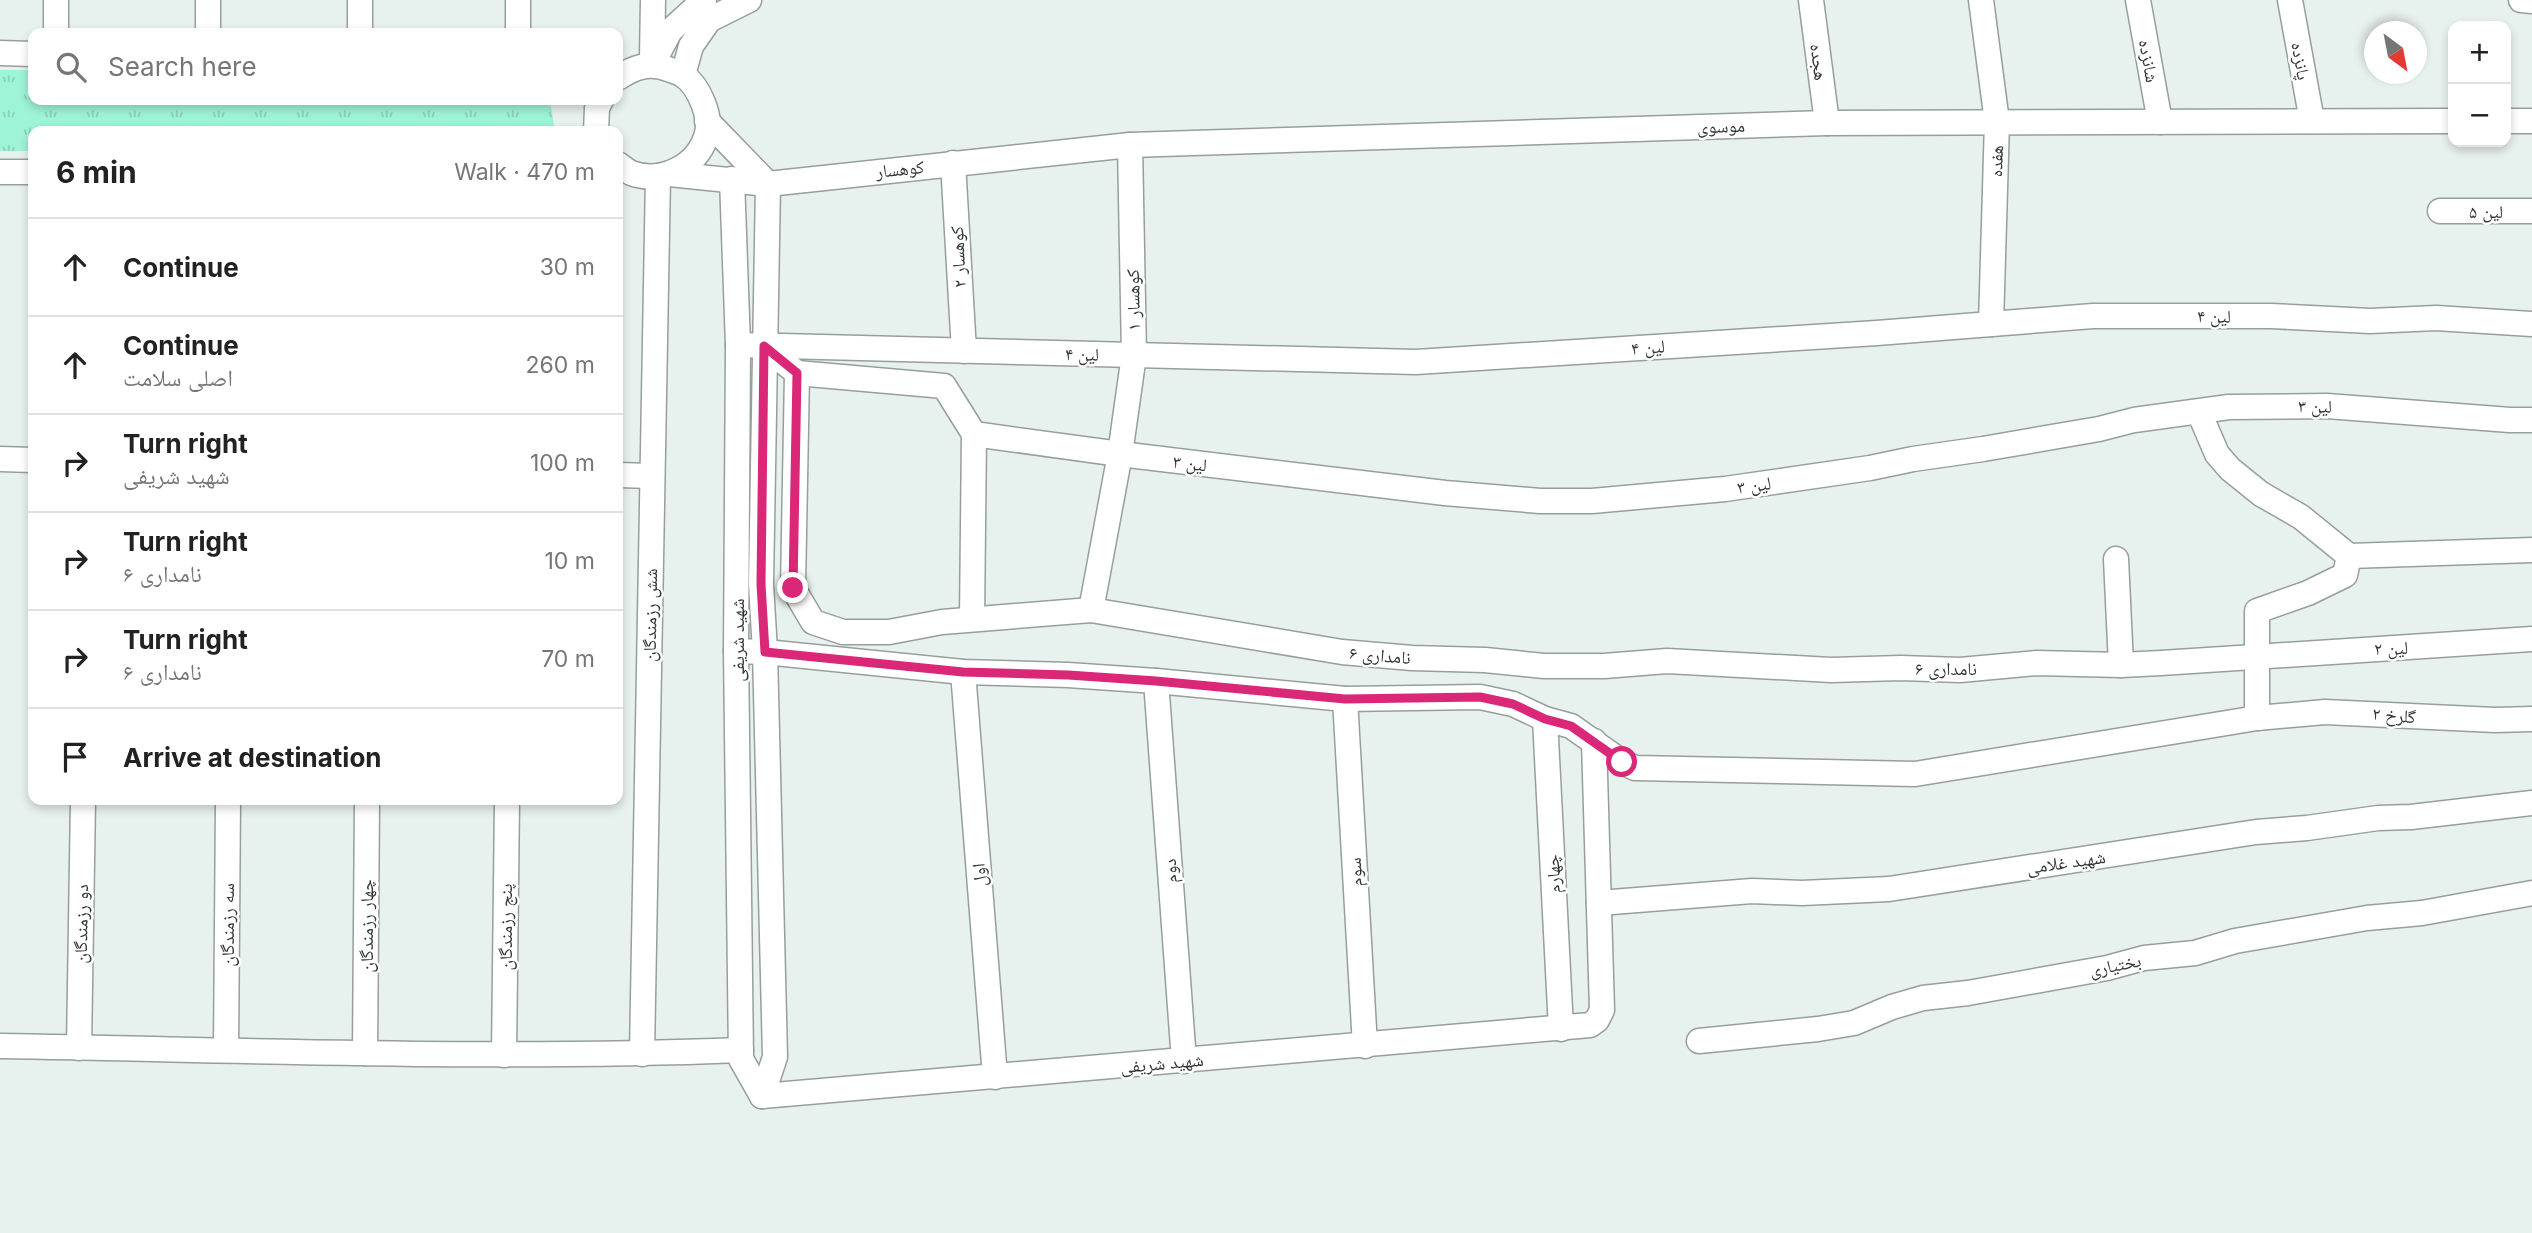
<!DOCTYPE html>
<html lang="en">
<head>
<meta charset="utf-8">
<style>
	:root { --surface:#fff; --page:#f6f6f6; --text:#222; --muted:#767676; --line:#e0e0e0 }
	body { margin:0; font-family:Inter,"Noto Naskh Arabic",sans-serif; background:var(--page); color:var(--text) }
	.controls { position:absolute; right:21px; top:21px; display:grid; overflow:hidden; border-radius:14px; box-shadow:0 4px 10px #0003 }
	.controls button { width:63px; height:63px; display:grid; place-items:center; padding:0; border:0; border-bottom:2px solid var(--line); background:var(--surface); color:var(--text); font:35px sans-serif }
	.compass { position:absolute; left:2364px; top:21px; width:63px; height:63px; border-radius:50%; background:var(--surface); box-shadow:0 4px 10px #0003; rotate:148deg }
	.stop { position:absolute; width:21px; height:21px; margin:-16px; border:5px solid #db2777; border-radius:50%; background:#fff }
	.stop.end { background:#db2777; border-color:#fff; box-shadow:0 2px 7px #0008 }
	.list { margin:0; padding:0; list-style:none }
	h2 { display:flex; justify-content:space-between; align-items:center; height:91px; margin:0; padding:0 28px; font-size:30px }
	h2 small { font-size:23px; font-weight:400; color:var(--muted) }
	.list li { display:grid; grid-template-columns:46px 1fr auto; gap:21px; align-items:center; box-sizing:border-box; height:98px; padding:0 28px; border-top:2px solid var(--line) }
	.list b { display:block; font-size:26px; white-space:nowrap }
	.list p { margin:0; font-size:23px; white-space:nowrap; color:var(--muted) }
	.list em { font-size:23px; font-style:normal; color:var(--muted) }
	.icon { flex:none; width:38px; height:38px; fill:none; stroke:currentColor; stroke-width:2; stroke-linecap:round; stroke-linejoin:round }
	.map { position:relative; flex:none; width:2532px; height:1233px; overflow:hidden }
	.search { position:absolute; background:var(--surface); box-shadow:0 4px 10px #0003; left:28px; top:28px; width:595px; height:77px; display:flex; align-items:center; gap:18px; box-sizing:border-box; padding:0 24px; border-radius:14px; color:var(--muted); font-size:26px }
	.panel { position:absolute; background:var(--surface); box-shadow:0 4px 10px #0003; left:28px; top:126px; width:595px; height:679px; border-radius:14px }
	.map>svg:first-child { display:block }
	.grass { fill:url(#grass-tufts) }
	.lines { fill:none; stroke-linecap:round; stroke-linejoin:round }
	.minor-casing { stroke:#969f9c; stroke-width:27 }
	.minor { stroke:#fff; stroke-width:24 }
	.route { stroke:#db2777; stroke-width:9 }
	.labels { text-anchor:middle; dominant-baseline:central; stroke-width:5; stroke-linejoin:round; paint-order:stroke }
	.street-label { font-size:18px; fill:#323635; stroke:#fff }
</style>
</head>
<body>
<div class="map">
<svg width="2532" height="1233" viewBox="0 0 2532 1233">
	<defs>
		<pattern id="grass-tufts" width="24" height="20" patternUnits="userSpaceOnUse" patternTransform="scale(1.75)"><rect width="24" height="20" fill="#9ef4d7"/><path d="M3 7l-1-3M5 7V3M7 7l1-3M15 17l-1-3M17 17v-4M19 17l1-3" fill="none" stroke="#89d2b9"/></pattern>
	</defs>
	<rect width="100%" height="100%" fill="#e7f1ed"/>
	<!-- grass -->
	<path class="grass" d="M0 70H33V100H550L555 131H33V151H0Z"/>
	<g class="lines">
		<!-- minor casing -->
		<g class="minor-casing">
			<g id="minor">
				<path d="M518 0V33"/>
				<path d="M1811 0 1827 123"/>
				<path d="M1981 0 1997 122 1991 324"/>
				<path d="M2138 0 2160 122"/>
				<path d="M2290 0 2312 121"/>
				<path d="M2521 0 2532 1"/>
				<path d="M56 33V0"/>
				<path d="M208 33V0"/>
				<path d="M360 33V0"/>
				<path d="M0 53 33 54"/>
				<path d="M652 59 653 0"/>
				<path d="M652 65 670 31 704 0"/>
				<path d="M683 75 691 46 709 20 749 0"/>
				<path d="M618 78C634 67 649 62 668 69 672 71 679 72 683 75 699 86 713 118 706 137 696 167 661 184 631 173 627 171 622 167 618 164"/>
				<path d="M707 121 768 184"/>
				<path d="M2506 121H2532"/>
				<path d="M596 131 597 108 601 100"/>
				<path d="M953 163 964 351"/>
				<path d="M0 172H33"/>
				<path d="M669 174 768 184 1130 145 1827 123 2453 121"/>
				<path d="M732 179 738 345 736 651 741 1059 762 1096"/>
				<path d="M2440 211H2532"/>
				<path d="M738 345 1416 362 1877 333 2093 316H2271L2370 321 2436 318 2532 324"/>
				<path d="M764 346 797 373 793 588 813 622 843 632H889L942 622 1091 610 1342 652 1412 658 1485 660 1544 666H1604L1667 661 1831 670 1901 668 1960 670 2036 663 2121 665 2161 663 2532 639"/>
				<path d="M797 373 944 386 974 434 972 619"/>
				<path d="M2199 412 2217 454 2230 469 2261 494 2301 517 2349 556 2532 550"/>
				<path d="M974 434 1120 454 1445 493 1540 501H1592L1725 489 1870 468 1913 459 1983 449 2099 429 2134 420 2229 407 2327 406 2510 420H2532"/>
				<path d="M0 459 33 460"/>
				<path d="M618 475 652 476"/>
				<path d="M2116 559 2121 665"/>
				<path d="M1091 610 1120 454 1134 355 1130 145"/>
				<path d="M736 651 765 652 963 672 1068 675 1156 681 1345 699 1480 697 1513 704 1545 719 1571 726 1622 762 1635 768 1915 774 2257 718 2325 712 2495 720 2532 719"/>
				<path d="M963 672 995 1077"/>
				<path d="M1156 681 1184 1061"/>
				<path d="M1345 699 1365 1046"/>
				<path d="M2257 718V611L2308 593 2345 575 2349 556"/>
				<path d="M1545 719 1561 1029"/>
				<path d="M1599 903 1752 891 1802 893 1889 889 2256 832 2307 828 2378 818 2411 817 2532 803"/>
				<path d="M1699 1041 1818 1029 1854 1023 1892 1007 1923 998 1968 993 2107 968 2144 958 2195 953 2235 941 2367 918 2422 913 2532 893"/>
				<path d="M0 1046C247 1050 494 1060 741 1050"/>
				<path d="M79 1048 83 800"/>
				<path d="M226 1050 228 800"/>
				<path d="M365 1053 367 800"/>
				<path d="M642 1054 658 176"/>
				<path d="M504 1055 507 800"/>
				<path d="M762 1096 1590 1025 1597 1020 1602 1010 1594 741"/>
				<path d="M762 1096 775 1057 765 652 761 584 768 184"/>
			</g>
		</g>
		<!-- minor -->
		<use href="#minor" class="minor"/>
	</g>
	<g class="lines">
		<!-- route -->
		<path class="route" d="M793 588 797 373 764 346 761 584 765 652 963 672 1068 675 1156 681 1345 699 1480 697 1513 704 1545 719 1571 726 1622 762"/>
	</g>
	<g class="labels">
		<!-- street labels -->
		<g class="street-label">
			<text transform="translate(2149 61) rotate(80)">شانزده</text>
			<text transform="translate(2301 61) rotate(80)">پانزده</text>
			<text transform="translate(1819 62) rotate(83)">هجده</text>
			<text transform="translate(1721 126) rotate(-2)">موسوی</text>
			<text transform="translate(1996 161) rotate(-88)">هفده</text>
			<text transform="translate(900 169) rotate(-6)">کوهسار</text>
			<text x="2486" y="211">لین ۵</text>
			<text transform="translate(958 257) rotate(-93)">کوهسار ۲</text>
			<text transform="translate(1133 300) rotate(-91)">کوهسار ۱</text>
			<text transform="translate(2214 316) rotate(1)">لین ۴</text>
			<text transform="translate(1648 347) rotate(-4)">لین ۴</text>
			<text transform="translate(1082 354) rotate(1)">لین ۴</text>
			<text transform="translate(2315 406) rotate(1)">لین ۳</text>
			<text transform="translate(1190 463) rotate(7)">لین ۳</text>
			<text transform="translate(1754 485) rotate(-8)">لین ۳</text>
			<text transform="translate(650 615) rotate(-89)">شش رزمندگان</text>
			<text transform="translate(737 640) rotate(-90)">شهید شریفی</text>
			<text transform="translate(2391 648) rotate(-2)">لین ۲</text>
			<text transform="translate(1380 655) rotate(5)">نامداری ۶</text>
			<text x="1946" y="668">نامداری ۶</text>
			<text transform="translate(2394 715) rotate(5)">گلرخ ۲</text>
			<text transform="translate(2066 862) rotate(-8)">شهید غلامی</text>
			<text transform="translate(1170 871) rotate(-94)">دوم</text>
			<text transform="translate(1355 872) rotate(-93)">سوم</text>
			<text transform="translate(1553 874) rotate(-93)">چهارم</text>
			<text transform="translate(979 875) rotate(-95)">اول</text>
			<text transform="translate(81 924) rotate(-89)">دو رزمندگان</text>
			<text transform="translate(227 925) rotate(-90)">سه رزمندگان</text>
			<text transform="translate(366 926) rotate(-90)">چهار رزمندگان</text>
			<text transform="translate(505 927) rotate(-90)">پنج رزمندگان</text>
			<text transform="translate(2115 965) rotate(-12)">بختیاری</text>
			<text transform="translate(1162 1063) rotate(-5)">شهید شریفی</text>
		</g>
	</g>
</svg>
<div class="controls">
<button>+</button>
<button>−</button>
</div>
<svg class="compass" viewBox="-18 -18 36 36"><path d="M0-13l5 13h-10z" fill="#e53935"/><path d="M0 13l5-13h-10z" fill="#767676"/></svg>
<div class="stop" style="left:1622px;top:762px"></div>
<div class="stop end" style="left:793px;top:588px"></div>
<div class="search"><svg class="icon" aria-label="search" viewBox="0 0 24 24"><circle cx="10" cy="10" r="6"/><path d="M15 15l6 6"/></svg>Search here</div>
<section class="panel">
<h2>6 min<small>Walk · 470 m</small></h2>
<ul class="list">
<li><svg class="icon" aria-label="ahead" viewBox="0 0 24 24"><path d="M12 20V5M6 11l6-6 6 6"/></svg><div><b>Continue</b></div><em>30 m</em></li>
<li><svg class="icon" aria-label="ahead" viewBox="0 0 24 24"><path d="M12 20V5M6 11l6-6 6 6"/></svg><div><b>Continue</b><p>اصلی سلامت</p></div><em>260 m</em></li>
<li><svg class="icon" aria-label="right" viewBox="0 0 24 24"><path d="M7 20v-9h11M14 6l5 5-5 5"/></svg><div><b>Turn right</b><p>شهید شریفی</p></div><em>100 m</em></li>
<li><svg class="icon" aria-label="right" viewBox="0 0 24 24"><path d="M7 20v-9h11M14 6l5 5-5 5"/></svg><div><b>Turn right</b><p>نامداری ۶</p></div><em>10 m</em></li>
<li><svg class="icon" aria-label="right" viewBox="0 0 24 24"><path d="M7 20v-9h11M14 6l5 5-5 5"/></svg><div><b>Turn right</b><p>نامداری ۶</p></div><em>70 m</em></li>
<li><svg class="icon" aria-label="arrive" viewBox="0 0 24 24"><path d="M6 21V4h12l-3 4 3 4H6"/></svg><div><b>Arrive at destination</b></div></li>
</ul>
</section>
</div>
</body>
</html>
